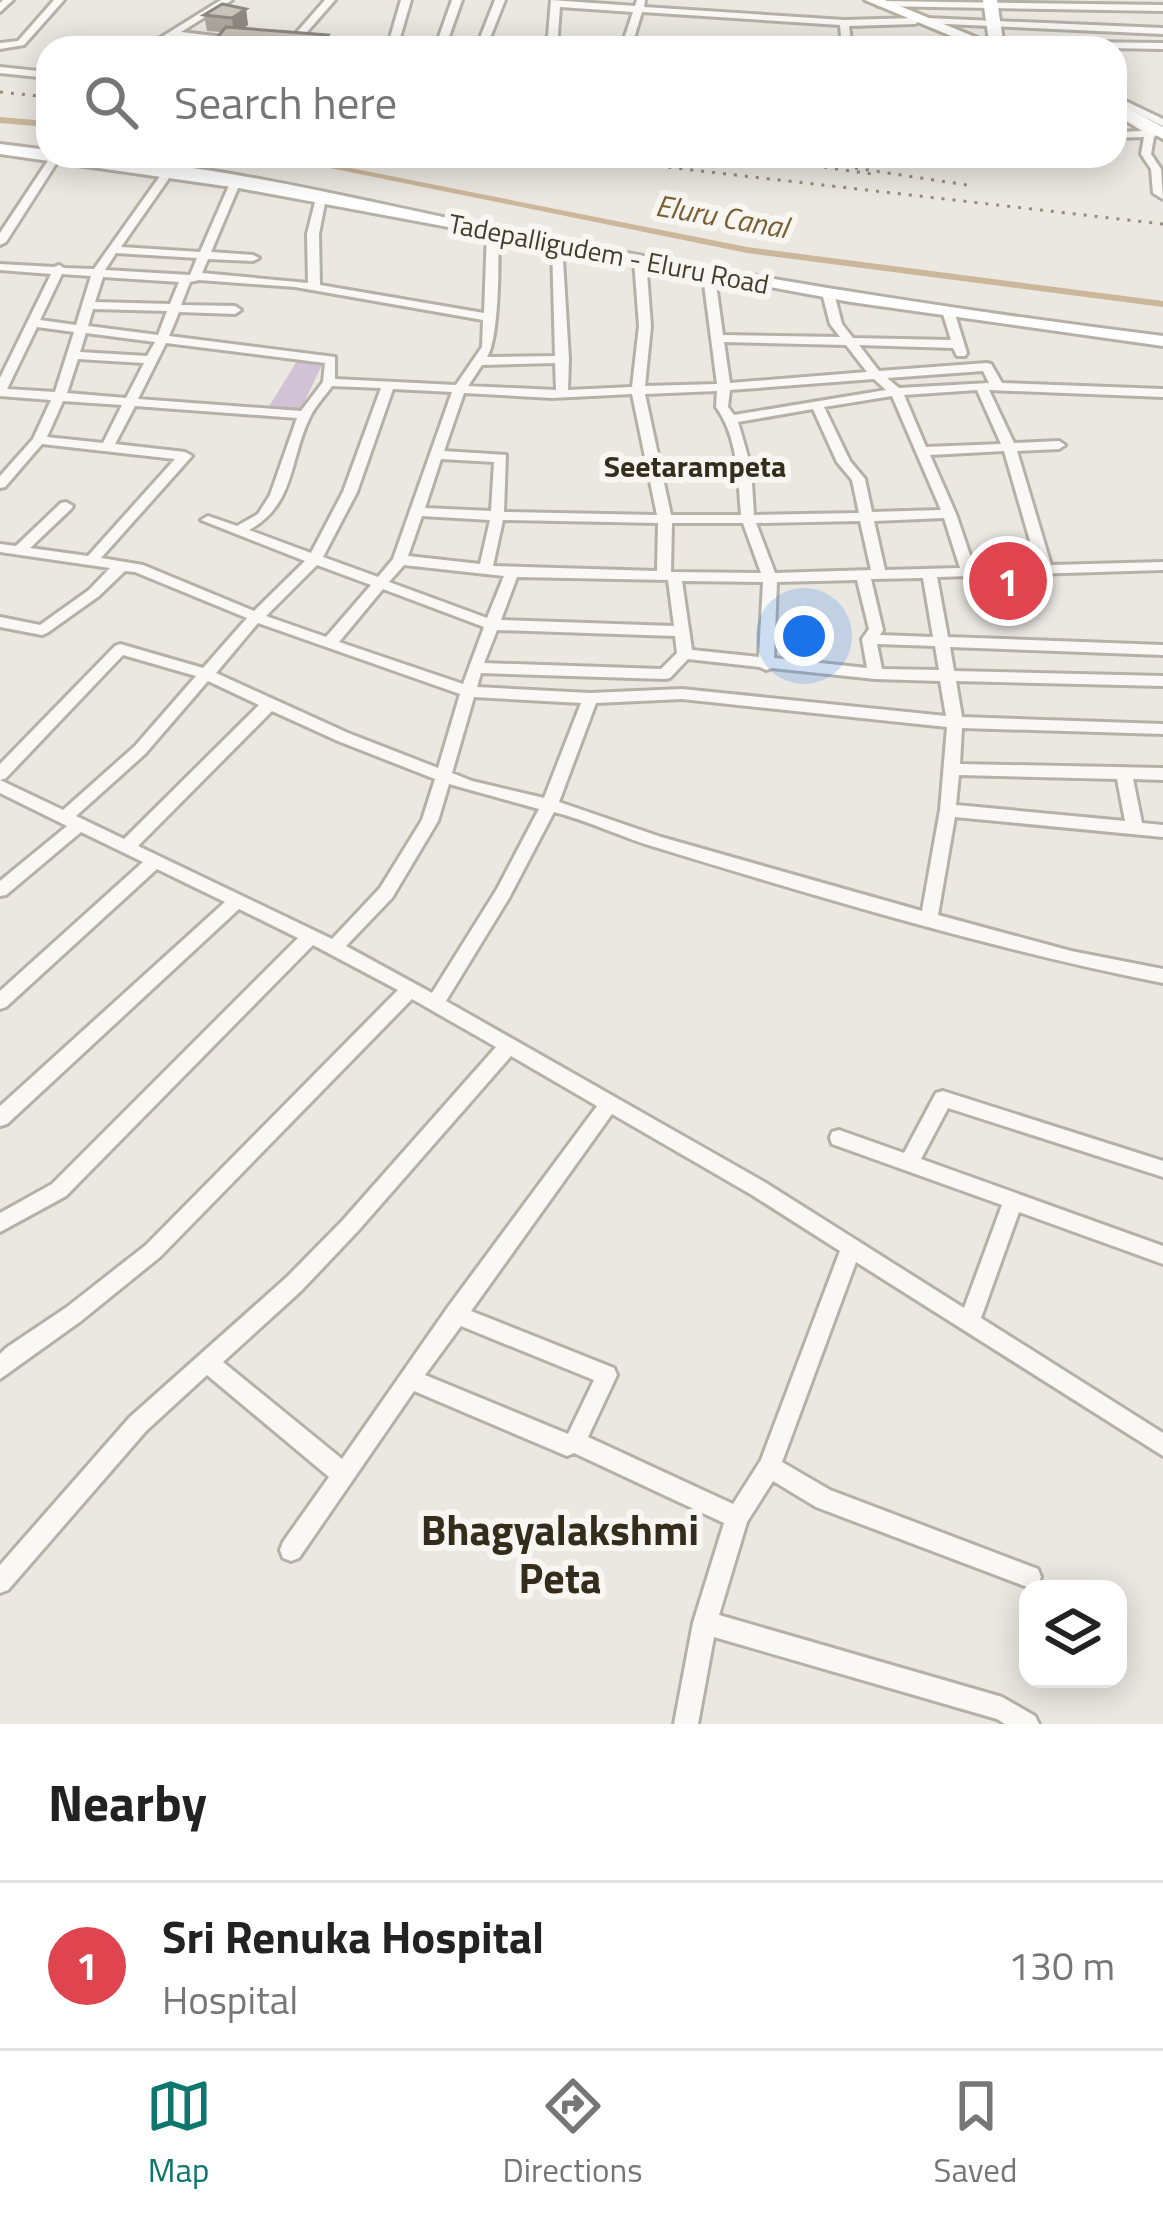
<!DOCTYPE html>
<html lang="en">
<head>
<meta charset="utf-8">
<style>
	:root { --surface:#fff; --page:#f2f2f2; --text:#222; --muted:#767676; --line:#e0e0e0; --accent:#0f766e }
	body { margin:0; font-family:"Titillium Web",sans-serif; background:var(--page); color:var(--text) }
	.controls { position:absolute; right:36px; bottom:36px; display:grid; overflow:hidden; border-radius:24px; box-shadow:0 6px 30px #0003 }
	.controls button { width:108px; height:108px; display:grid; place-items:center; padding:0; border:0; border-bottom:3px solid var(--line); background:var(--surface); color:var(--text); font:60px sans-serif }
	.you { position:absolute; left:804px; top:636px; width:42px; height:42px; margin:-30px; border:9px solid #fff; border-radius:50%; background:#1a73e8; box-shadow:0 0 0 18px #1a73e833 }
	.badge { display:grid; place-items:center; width:78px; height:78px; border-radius:50%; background:var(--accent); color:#fff; font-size:39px; font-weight:700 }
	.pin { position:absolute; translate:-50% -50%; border:6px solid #fff; box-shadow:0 3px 12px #0006 }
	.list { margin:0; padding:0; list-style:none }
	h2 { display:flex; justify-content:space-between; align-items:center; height:156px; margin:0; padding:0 48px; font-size:51px }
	h2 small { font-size:39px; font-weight:400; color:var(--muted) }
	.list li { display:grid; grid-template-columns:78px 1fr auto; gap:36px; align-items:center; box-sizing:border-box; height:168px; padding:0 48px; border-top:3px solid var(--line) }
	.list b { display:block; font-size:45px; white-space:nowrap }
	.list p { margin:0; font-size:39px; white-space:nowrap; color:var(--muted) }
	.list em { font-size:39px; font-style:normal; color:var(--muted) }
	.icon { flex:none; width:66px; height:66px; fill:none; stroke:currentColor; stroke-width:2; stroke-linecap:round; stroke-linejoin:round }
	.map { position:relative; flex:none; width:1163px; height:1724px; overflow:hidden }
	.search { position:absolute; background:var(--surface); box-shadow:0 6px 30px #0003; left:36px; right:36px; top:36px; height:132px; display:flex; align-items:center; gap:30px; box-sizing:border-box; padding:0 42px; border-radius:36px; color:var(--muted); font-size:45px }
	.sheet { height:324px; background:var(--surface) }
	nav { display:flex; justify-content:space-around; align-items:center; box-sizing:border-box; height:168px; border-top:3px solid var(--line); background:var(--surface); font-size:33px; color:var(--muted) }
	nav a { display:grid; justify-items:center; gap:6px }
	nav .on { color:var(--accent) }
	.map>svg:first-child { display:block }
	.green { fill:#d2c2d5 }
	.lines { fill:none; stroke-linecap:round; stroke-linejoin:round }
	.canal { fill:#ccb79b; fill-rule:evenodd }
	.minor-casing { stroke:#b6b1a7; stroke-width:6 }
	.secondary-casing { stroke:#b6b1a7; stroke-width:6 }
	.primary-casing { stroke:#b7afa0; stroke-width:6 }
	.minor { fill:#f9f8f5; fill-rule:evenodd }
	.secondary { fill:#fff; fill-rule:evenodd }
	.primary { fill:#fff; fill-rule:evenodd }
	.rail { stroke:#958d7a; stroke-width:3; stroke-dasharray:3 8; stroke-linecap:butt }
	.wall { fill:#ada89f }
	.shaded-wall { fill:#8d8882 }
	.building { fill:#c9c3b9; stroke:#8d8882; stroke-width:3 }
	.labels { text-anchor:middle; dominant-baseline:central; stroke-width:12; stroke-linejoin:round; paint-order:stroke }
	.far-street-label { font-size:27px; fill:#443c29; stroke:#f8f6f2 }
	.far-water-label { font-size:30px; font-style:italic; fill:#7a5e31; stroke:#f8f6f2 }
	.far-neighbourhood-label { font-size:30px; font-weight:bold; fill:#352d1b; stroke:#f8f6f2 }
	.near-neighbourhood-label { font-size:42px; font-weight:bold; fill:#352d1b; stroke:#f8f6f2 }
</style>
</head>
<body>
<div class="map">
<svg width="1163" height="1724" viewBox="0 0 1163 1724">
	<rect width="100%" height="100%" fill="#ebe8e2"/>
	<!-- green -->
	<path class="green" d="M297 361 323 363 300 411 268 408Z"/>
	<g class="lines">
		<!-- canal -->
		<g class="canal">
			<path d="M0 117 48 121V127L0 123Z"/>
			<path d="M271 156H290L747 247 1163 301V307L747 253Z"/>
		</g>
		<!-- minor casing -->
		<g class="minor-casing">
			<g id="minor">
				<path d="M3 0H13L0 12V3Z"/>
				<path d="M54 0H64L24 45 0 49V43L18 41Z"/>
				<path d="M221 0H232L181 32 232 38 237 41 235 43 173 37 156 48H144Z"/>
				<path d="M325 0H335L293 48H283Z"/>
				<path d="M401 0H411L397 48H387Z"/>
				<path d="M452 0H462L445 48H435Z"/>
				<path d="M495 0H505L486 48H476Z"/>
				<path d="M551 0 635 6 637 0H645L644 7 844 20 915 18 920 21 915 24 849 26 852 48H842L840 25 642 12 631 48H621L633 12 560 7 557 48H547Z"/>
				<path d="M881 1 1163 5V11L878 6 876 4Z"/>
				<path d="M926 18 1163 28V34L923 23 921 21Z"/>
				<path d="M997 41 1163 43V49L994 46 992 44Z"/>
				<path d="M0 67 48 72V78L0 73Z"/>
				<path d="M1115 96 1163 119V126L1115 102Z"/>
				<path d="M1115 107 1158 134 1154 137 1151 154 1161 169 1163 199 1153 193 1151 169 1141 154 1144 137 1115 138V132L1142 131 1115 114Z"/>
				<path d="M51 156H61L6 242 0 245V233Z"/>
				<path d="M169 168 174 171 121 247 200 252 231 181 240 179 241 181 211 252 253 255 259 258 253 261 208 259 202 273 308 283 307 234 316 198 321 195 326 198 319 234 320 285 484 313 487 232 497 230C500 253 499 340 487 357L555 356 552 245 562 243 569 359 568 390 632 387 639 326 634 260 640 257 646 260 651 326 645 386 717 384 704 284 712 272 716 271 722 274 716 284 723 335 840 337 830 324 822 293 828 290 834 293 842 324 853 338 951 340 943 314 949 310 955 314 967 353 965 356H957L953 348 859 345 879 371 987 363 991 364 1002 383 1163 389V397L989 390 1014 443 1059 441 1065 445 1059 449 1017 451 1051 565 1163 562V570L937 577 948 637 1163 645V655L950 647 954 671 1163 676V686L956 681 962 717 1163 724V734L962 728 960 764 1163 768V780L1133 779 1142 823 1163 825V837L955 817 938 915 1071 951 1163 969V983C992 949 825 899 658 848 623 838 590 821 554 812L509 898 446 1001 766 1183 964 1308 1002 1205 832 1144 830 1138 832 1132 839 1130 904 1153 936 1093 943 1091 1163 1161V1177L948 1108 921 1159 1163 1246V1264L1019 1212 981 1318 1163 1433V1456L856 1262 782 1462 830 1490 1038 1569 1041 1577 1038 1585 1030 1588 816 1507 773 1481 747 1522 719 1615 1002 1697 1035 1716 1039 1724H1005L997 1719 714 1637 698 1724H674L693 1623 724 1523 574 1453 567 1456 414 1391 299 1558 291 1561 283 1558 280 1550 283 1542 329 1477 207 1375 146 1431 8 1590 0 1593V1565L130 1417 287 1277 343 1220 496 1047 412 999 160 1257 81 1321 0 1379V1354L6 1348 67 1307 146 1245 398 990 313 945 66 1196 0 1232V1213L52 1184 298 938 239 909 7 1124 0 1126V1106L225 902 157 869 6 1007 0 1009V991L143 862 81 832 6 895 0 896V881L67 826 0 793V780L63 810 135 746 196 676 123 655 6 778 0 780V764L115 646 120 644 203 668 247 618 135 572 125 571 99 596 47 633 42 635 0 627V617L40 625 89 590 110 568 0 552V544L16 546 61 503 66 502 73 506 71 509 30 548 88 556 175 459 42 444 5 487 0 488V476L33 439 51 400 0 396V378L51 274 0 270V264L54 267 59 265 64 268 94 269 165 169ZM116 253 197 258 190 275 105 270ZM62 274 91 276 76 325 40 320ZM103 277 179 282 170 304 95 302ZM199 280 295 287 483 320 482 347 456 385 335 379V357L169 336 179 312 235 314 241 310 235 306 181 305 190 282ZM93 309 167 311 158 335 88 326ZM37 327 74 332 55 392 7 389ZM86 333 155 342 147 356 80 352ZM724 342 846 345 867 372 730 383ZM166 343 325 363 323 382 301 411 138 399ZM78 359 144 363 126 398 67 393ZM555 363 556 390 468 386 482 365ZM983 371 989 383 899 388 887 378ZM874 379 886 390 734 415 728 407 730 390ZM332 386 381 388 343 492 311 553 249 530C296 504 289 459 310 417 315 406 325 396 332 386ZM393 389 452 392 393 559 378 577 323 557 357 492ZM977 390 1001 444 926 447 904 395ZM717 391 716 407C738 437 738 479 741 515H671L645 394ZM464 393 552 398 632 394 657 515 504 512 506 455 444 451ZM892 396 941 510 872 512 865 479 850 461 824 407ZM63 401 122 405 103 443 47 437ZM135 406 297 418 270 495 258 514 237 526 208 516 201 520 305 561 254 611 143 565 101 558 192 456 185 452 115 444ZM813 409 837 462 852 480 859 513 754 515 751 467 738 422ZM1004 451 1037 565 974 567 956 514 930 455ZM441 459 494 462 491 511 425 508ZM422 516 490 520 480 564 408 556ZM944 518 960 568 885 570 874 521ZM503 520 658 523 657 571 493 566ZM860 521 871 570 775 573 756 523ZM672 523H743L761 573 671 572ZM317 565 371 585 326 637 266 616ZM404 565 504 576 487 618 389 582ZM517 577 668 580 674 626 501 620ZM923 578 933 637 880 635 883 630 871 579ZM857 580 869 629 862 639 867 668 774 658 777 582ZM682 581 763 582 759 657 692 650ZM383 589 484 627 463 684 339 642ZM258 623 460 694 438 768 348 733 216 673ZM497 630 675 636 677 653 661 669 484 663ZM877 644 935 646 939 670 882 669ZM688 659 760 667 766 670 772 668 875 679 940 681 946 716 682 689 590 693 477 687 481 673 665 679 670 678ZM208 681 259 705 124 839 76 816 145 754ZM474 697 581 703 544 798 472 781 452 773ZM682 699 947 727 940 810 922 911 661 837 559 802 596 703ZM272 711 338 741 435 779 422 820 380 888 332 939 138 846ZM959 775 1117 779 1125 821 956 805ZM449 784 539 809 497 889 432 993 346 946 392 898 438 821ZM511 1056 597 1106 448 1307 342 1459 223 1362 301 1291 357 1232ZM612 1114 752 1195 840 1251 761 1460 733 1504 588 1437 617 1375 614 1368 471 1311ZM461 1326 594 1380 568 1434 425 1375Z"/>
			</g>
		</g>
		<!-- secondary casing -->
		<g class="secondary-casing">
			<g id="secondary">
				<path d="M983 0H997L1004 48H990Z"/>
				<path d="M0 144 48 150V156C194 156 362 202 506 230 724 273 943 309 1163 336V346L851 302 239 188 0 154Z"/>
			</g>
		</g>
		<!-- primary casing -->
		<g class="primary-casing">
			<g id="primary">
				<path d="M865 0H885L1002 48H980Z"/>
				<path d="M1115 101 1163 127V139L1115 113Z"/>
			</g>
		</g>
		<!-- minor -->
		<use href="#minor" class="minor"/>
		<!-- secondary -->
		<use href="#secondary" class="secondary"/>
		<!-- primary -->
		<use href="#primary" class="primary"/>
		<!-- rail -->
		<g class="rail">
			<path d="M0 92 48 97"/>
			<path d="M570 156 1163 224"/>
			<path d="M748 156 872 174"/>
			<path d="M855 168 967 185"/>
		</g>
	</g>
	<!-- wall -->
	<g class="wall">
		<path d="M246 9 248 25 242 29 328 35 329 48H216L215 40 221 32 207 31 204 15Z"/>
		<path d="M1051 156H1097L1096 161Z"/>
	</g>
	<!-- shaded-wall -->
	<g class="shaded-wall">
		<path d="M246 9 248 25 234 34 232 18Z"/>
		<path d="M328 35 329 48H317Z"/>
	</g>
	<!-- building -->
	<g class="building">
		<path d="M222 4 246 9 232 18 204 15Z"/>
		<path d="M226 27 328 35 317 48H291L215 40Z"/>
	</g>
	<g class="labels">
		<!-- far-street labels -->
		<g class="far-street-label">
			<text transform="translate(609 253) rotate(11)">Tadepalligudem - Eluru Road</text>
		</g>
		<!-- far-water labels -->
		<g class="far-water-label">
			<text transform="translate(722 216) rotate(10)">Eluru Canal</text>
		</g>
		<!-- far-neighbourhood labels -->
		<g class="far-neighbourhood-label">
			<text x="695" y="466">Seetarampeta</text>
		</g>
		<!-- near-neighbourhood labels -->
		<g class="near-neighbourhood-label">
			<text x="560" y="1529">Bhagyalakshmi<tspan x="560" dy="48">Peta</tspan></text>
		</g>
	</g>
</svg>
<div class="controls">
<button><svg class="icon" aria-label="layers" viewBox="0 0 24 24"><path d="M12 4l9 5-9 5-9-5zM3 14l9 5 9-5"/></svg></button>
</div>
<div class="you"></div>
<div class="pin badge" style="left:1008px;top:581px;background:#e0444e">1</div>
<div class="search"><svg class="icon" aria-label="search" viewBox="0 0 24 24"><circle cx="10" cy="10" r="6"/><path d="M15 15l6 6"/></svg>Search here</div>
</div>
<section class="sheet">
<h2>Nearby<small></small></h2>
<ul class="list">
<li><span class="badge" style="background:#e0444e">1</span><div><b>Sri Renuka Hospital</b><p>Hospital</p></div><em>130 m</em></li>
</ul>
</section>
<nav>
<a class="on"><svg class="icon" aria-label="map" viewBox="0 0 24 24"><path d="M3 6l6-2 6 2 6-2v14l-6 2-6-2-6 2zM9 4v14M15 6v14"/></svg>Map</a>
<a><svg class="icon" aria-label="directions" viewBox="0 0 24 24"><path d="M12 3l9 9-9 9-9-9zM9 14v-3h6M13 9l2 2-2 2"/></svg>Directions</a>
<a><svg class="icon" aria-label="saved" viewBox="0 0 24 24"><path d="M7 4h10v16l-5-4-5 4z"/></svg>Saved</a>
</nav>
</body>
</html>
